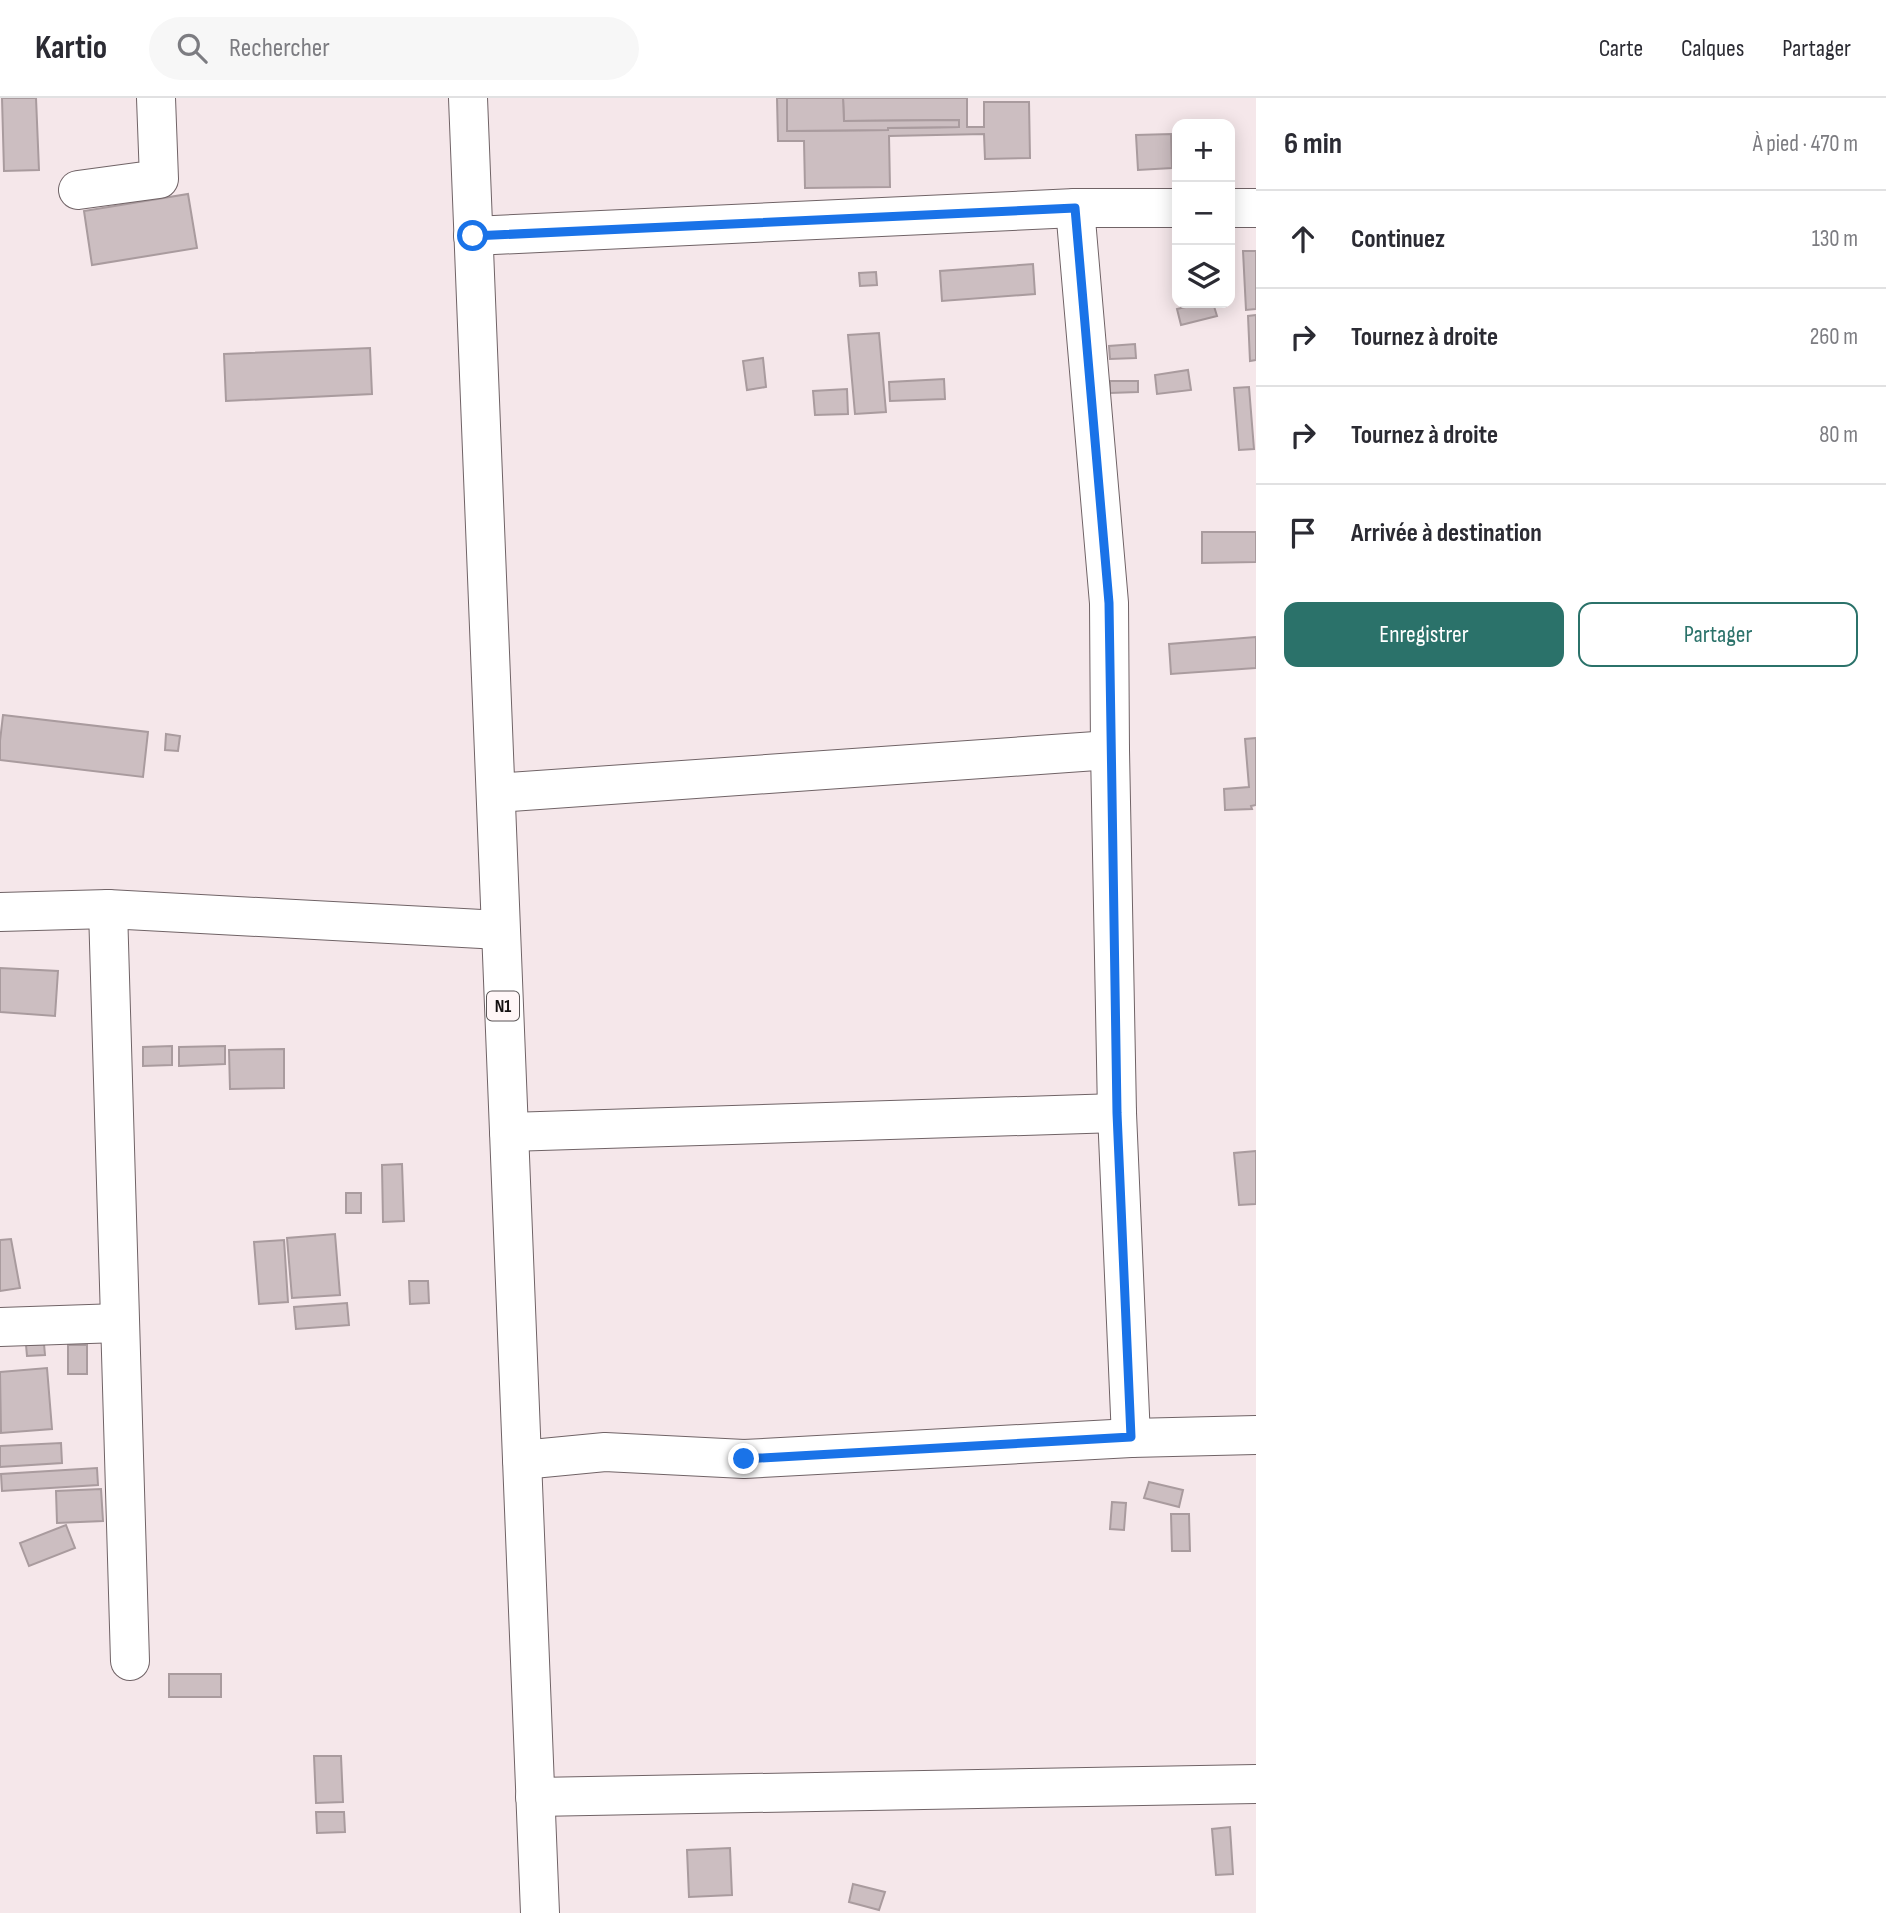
<!DOCTYPE html>
<html lang="fr">
<head>
<meta charset="utf-8">
<style>
	:root { --surface:#fff; --page:#f7f7f7; --text:#2b2b33; --muted:#7c7c81; --line:#e1e1e2; --accent:#2b726a }
	body { margin:0; font-family:"Sofia Sans Condensed",sans-serif; background:var(--page); color:var(--text) }
	.controls { position:absolute; right:21px; top:21px; display:grid; overflow:hidden; border-radius:14px; box-shadow:0 4px 18px #0003 }
	.controls button { width:63px; height:63px; display:grid; place-items:center; padding:0; border:0; border-bottom:2px solid var(--line); background:var(--surface); color:var(--text); font:35px sans-serif }
	.stop { position:absolute; width:21px; height:21px; margin:-16px; border:5px solid #1a73e8; border-radius:50%; background:#fff }
	.stop.end { background:#1a73e8; border-color:#fff; box-shadow:0 2px 7px #0008 }
	.list { margin:0; padding:0; list-style:none }
	h2 { display:flex; justify-content:space-between; align-items:center; height:91px; margin:0; padding:0 28px; font-size:30px }
	h2 small { font-size:23px; font-weight:400; color:var(--muted) }
	.list li { display:grid; grid-template-columns:46px 1fr auto; gap:21px; align-items:center; box-sizing:border-box; height:98px; padding:0 28px; border-top:2px solid var(--line) }
	.list b { display:block; font-size:26px; white-space:nowrap }
	.list em { font-size:23px; font-style:normal; color:var(--muted) }
	.actions { display:flex; gap:14px; padding:21px 28px }
	.actions a { flex:1; padding:16px 0; border:2px solid var(--accent); border-radius:14px; text-align:center; font-size:24px; color:var(--accent) }
	.actions .main { background:var(--accent); color:#fff }
	.icon { flex:none; width:38px; height:38px; fill:none; stroke:currentColor; stroke-width:2; stroke-linecap:round; stroke-linejoin:round }
	.map { position:relative; flex:none; width:1256px; height:1815px; overflow:hidden }
	header { display:flex; align-items:center; gap:42px; box-sizing:border-box; height:98px; padding:0 35px; background:var(--surface); border-bottom:2px solid var(--line) }
	header strong { font-size:33px }
	nav { display:flex; gap:38px; margin-inline-start:auto; font-size:24px }
	.search { width:490px; height:63px; background:var(--page); display:flex; align-items:center; gap:18px; box-sizing:border-box; padding:0 24px; border-radius:38px; color:var(--muted); font-size:26px }
	main { display:flex }
	aside { flex:1; background:var(--surface) }
	.map>svg:first-child { display:block }
	.building { fill:#ccbec1; stroke:#a99b9e; stroke-width:2 }
	.lines { fill:none; stroke-linecap:round; stroke-linejoin:round }
	.minor-casing { stroke:#706366; stroke-width:40 }
	.highway-casing { stroke:#706366; stroke-width:40 }
	.minor { stroke:#fff; stroke-width:38 }
	.highway { stroke:#fff; stroke-width:38 }
	.route { stroke:#1a73e8; stroke-width:9 }
	.labels { text-anchor:middle; dominant-baseline:central; stroke-width:5; stroke-linejoin:round; paint-order:stroke }
	.shield { fill:#fff6f7; stroke:#5a5556; stroke-width:2 }
	.shield-label { font-size:18px; font-weight:bold; fill:#141011 }
</style>
</head>
<body>
<header>
<strong>Kartio</strong>
<div class="search"><svg class="icon" aria-label="search" viewBox="0 0 24 24"><circle cx="10" cy="10" r="6"/><path d="M15 15l6 6"/></svg>Rechercher</div>
<nav><a>Carte</a><a>Calques</a><a>Partager</a></nav>
</header>
<main>
<div class="map">
<svg width="1256" height="1815" viewBox="0 0 1256 1815">
	<rect width="100%" height="100%" fill="#f5e7ea"/>
	<!-- building -->
	<g class="building">
		<path d="M2 0H36L39 72 4 73Z"/>
		<path d="M777 0H787V33L888 32V30L959 29V22L844 23 843 0H967V29H984V4H1029L1030 60 985 61 984 36 889 38 890 89 805 90 804 43H778Z"/>
		<path d="M787 0H843L844 23 959 22V29L888 30V32L787 33Z"/>
		<path d="M1171 36 1172 70 1138 72 1136 37Z"/>
		<path d="M188 96 197 150 92 167 84 113Z"/>
		<path d="M1243 153H1256V211L1246 212Z"/>
		<path d="M1033 166 1035 196 942 203 940 173Z"/>
		<path d="M876 174 877 187 860 188 859 175Z"/>
		<path d="M1203 205H1213L1217 218 1181 227 1177 211Z"/>
		<path d="M1256 217V262L1250 263 1248 218Z"/>
		<path d="M879 235 886 314 855 316 848 237Z"/>
		<path d="M1135 246 1136 260 1110 261 1109 248Z"/>
		<path d="M370 250 372 296 226 303 224 256Z"/>
		<path d="M763 260 766 289 747 292 743 263Z"/>
		<path d="M1188 272 1191 292 1157 296 1155 277Z"/>
		<path d="M944 281 945 301 890 303 889 284Z"/>
		<path d="M1110 283H1138V294L1110 295Z"/>
		<path d="M1249 289 1254 351 1239 352 1234 290Z"/>
		<path d="M847 291 848 316 815 317 813 293Z"/>
		<path d="M1202 434H1256V464L1202 465Z"/>
		<path d="M1256 539V570L1171 576 1169 546Z"/>
		<path d="M3 617 148 634 143 679 0 662V643Z"/>
		<path d="M166 636 180 638 178 653 165 652Z"/>
		<path d="M1256 640V707L1251 708 1252 711 1225 712 1224 691 1249 689 1245 641Z"/>
		<path d="M0 870 58 873 55 918 0 914Z"/>
		<path d="M172 948V967L143 968V949Z"/>
		<path d="M225 948V966L179 968V949Z"/>
		<path d="M284 951V990L230 991 229 952Z"/>
		<path d="M1256 1053V1106L1239 1107 1234 1055Z"/>
		<path d="M402 1066 404 1123 383 1124 382 1067Z"/>
		<rect x="346" y="1095" width="15" height="20"/>
		<path d="M335 1136 340 1197 292 1200 287 1140Z"/>
		<path d="M11 1141 20 1190 0 1193V1142Z"/>
		<path d="M284 1142 288 1204 259 1206 254 1144Z"/>
		<path d="M409 1183H428L429 1205 410 1206Z"/>
		<path d="M347 1205 349 1227 296 1231 294 1209Z"/>
		<path d="M44 1246 45 1257 27 1258 26 1247Z"/>
		<rect x="68" y="1247" width="19" height="29"/>
		<path d="M47 1270 52 1331 1 1335 0 1274Z"/>
		<path d="M61 1345 62 1365 0 1369V1348Z"/>
		<path d="M97 1370 98 1387 2 1393 1 1376Z"/>
		<path d="M1149 1384 1183 1392 1179 1409 1144 1400Z"/>
		<path d="M101 1391 103 1423 57 1425 56 1393Z"/>
		<path d="M1112 1404 1126 1405 1124 1432 1110 1431Z"/>
		<path d="M1171 1416H1189L1190 1453H1172Z"/>
		<path d="M66 1427 75 1450 29 1468 20 1445Z"/>
		<rect x="169" y="1576" width="52" height="23"/>
		<path d="M314 1658H341L343 1704 316 1705Z"/>
		<path d="M316 1714H344L345 1734 317 1735Z"/>
		<path d="M1230 1729 1233 1776 1216 1777 1212 1731Z"/>
		<path d="M730 1750 732 1797 689 1799 687 1752Z"/>
		<path d="M853 1786 885 1794 879 1812 849 1804Z"/>
	</g>
	<g class="lines">
		<!-- minor casing -->
		<g class="minor-casing">
			<g id="minor">
				<path d="M78 92 159 81 156 0"/>
				<path d="M1075 110 1109 505 1110 652 1117 1015 1131 1340"/>
				<path d="M1230 110H1256"/>
				<path d="M473 138 1075 110H1177"/>
				<path d="M496 695 1110 652"/>
				<path d="M108 811 130 1563"/>
				<path d="M0 814 108 811 500 832"/>
				<path d="M509 1034 1117 1015"/>
				<path d="M0 1229 119 1225"/>
				<path d="M522 1362 605 1354 744 1361 1131 1340 1256 1337"/>
				<path d="M535 1699 1256 1686"/>
			</g>
		</g>
		<!-- highway casing -->
		<g class="highway-casing">
			<path id="highway" d="M468 0 540 1815"/>
		</g>
		<!-- minor -->
		<use href="#minor" class="minor"/>
		<!-- highway -->
		<use href="#highway" class="highway"/>
	</g>
	<g class="lines">
		<!-- route -->
		<path class="route" d="M473 138 1075 110 1109 505 1117 1015 1131 1339 744 1361"/>
	</g>
	<g class="labels">
		<!-- shield labels -->
		<rect class="shield" x="487" y="893.5" width="32" height="29" rx="5"/>
		<g class="shield-label">
			<text x="503" y="908">N1</text>
		</g>
	</g>
</svg>
<div class="controls">
<button>+</button>
<button>−</button>
<button><svg class="icon" aria-label="layers" viewBox="0 0 24 24"><path d="M12 4l9 5-9 5-9-5zM3 14l9 5 9-5"/></svg></button>
</div>
<div class="stop" style="left:473px;top:138px"></div>
<div class="stop end" style="left:744px;top:1361px"></div>
</div>
<aside>
<h2>6 min<small>À pied · 470 m</small></h2>
<ul class="list">
<li><svg class="icon" aria-label="ahead" viewBox="0 0 24 24"><path d="M12 20V5M6 11l6-6 6 6"/></svg><div><b>Continuez</b></div><em>130 m</em></li>
<li><svg class="icon" aria-label="right" viewBox="0 0 24 24"><path d="M7 20v-9h11M14 6l5 5-5 5"/></svg><div><b>Tournez à droite</b></div><em>260 m</em></li>
<li><svg class="icon" aria-label="right" viewBox="0 0 24 24"><path d="M7 20v-9h11M14 6l5 5-5 5"/></svg><div><b>Tournez à droite</b></div><em>80 m</em></li>
<li><svg class="icon" aria-label="arrive" viewBox="0 0 24 24"><path d="M6 21V4h12l-3 4 3 4H6"/></svg><div><b>Arrivée à destination</b></div></li>
</ul>
<div class="actions"><a class="main">Enregistrer</a><a>Partager</a></div>
</aside>
</main>
</body>
</html>
